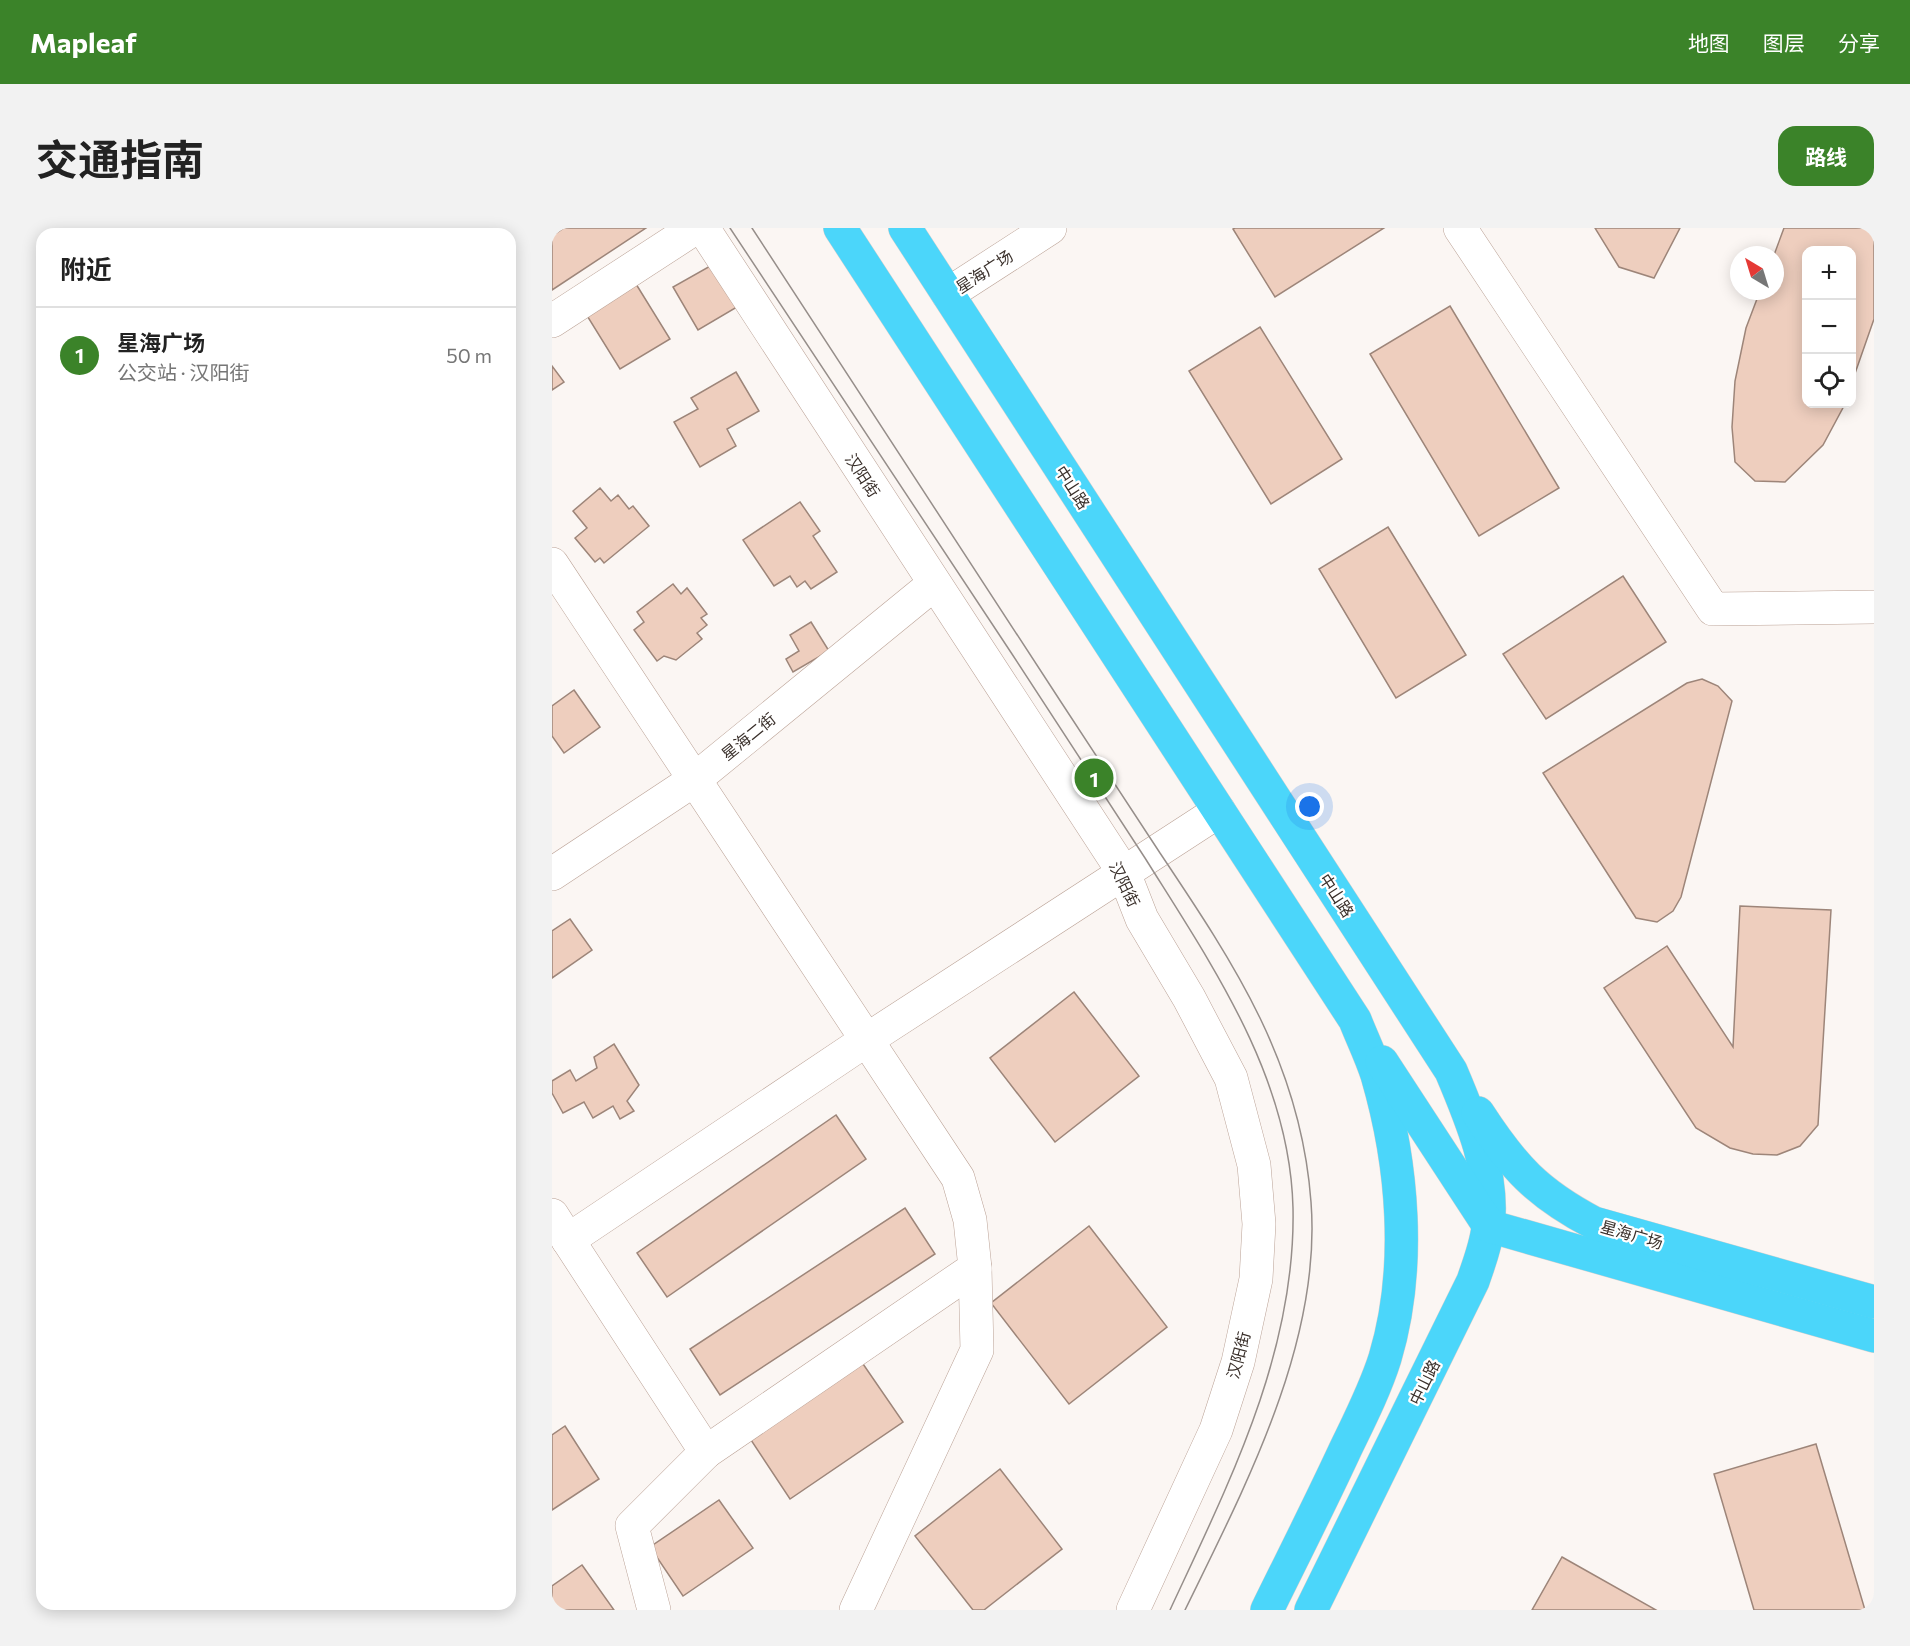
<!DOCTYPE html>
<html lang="zh">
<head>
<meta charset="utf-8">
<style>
	:root { --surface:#fff; --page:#f2f2f2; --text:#222; --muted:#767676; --line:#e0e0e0; --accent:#3b8329 }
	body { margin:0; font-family:Commissioner,"Noto Sans SC",sans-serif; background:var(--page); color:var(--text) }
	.controls { position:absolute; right:18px; top:18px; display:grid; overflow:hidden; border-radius:12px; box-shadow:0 3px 15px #0003 }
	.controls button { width:54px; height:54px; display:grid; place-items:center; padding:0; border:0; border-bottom:2px solid var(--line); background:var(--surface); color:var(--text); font:30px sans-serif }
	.compass { position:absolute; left:1178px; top:18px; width:54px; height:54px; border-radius:50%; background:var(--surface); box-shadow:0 3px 15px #0003; rotate:322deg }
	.you { position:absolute; left:758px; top:579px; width:21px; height:21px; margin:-15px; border:4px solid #fff; border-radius:50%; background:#1a73e8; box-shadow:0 0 0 9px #1a73e833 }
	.badge { display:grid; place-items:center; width:39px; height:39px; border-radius:50%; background:var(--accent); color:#fff; font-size:20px; font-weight:700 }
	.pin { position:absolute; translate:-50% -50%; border:3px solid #fff; box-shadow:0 2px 6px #0006 }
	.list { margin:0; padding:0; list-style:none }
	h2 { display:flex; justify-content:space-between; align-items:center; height:78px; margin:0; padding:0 24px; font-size:26px }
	h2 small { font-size:20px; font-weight:400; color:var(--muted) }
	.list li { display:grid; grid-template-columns:39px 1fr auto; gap:18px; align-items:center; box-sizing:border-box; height:96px; padding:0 24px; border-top:2px solid var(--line) }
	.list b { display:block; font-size:22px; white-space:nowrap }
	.list p { margin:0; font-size:20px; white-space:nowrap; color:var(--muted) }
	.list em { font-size:20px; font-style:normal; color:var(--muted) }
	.icon { flex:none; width:33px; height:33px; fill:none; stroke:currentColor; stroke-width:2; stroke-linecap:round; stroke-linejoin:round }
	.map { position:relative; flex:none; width:1322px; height:1382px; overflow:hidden; border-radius:18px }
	header { display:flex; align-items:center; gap:36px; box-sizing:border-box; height:84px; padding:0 30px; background:var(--accent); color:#fff }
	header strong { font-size:28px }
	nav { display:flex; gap:33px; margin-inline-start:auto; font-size:21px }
	.intro { display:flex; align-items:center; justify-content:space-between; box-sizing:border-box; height:144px; padding:0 36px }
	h1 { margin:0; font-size:42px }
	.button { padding:15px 27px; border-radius:18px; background:var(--accent); color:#fff; font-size:21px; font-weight:700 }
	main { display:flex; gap:36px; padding:0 36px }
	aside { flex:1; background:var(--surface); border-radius:18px; box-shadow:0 3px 15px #0003 }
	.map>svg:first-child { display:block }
	.building { fill:#eecebe; stroke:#9d8579; stroke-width:1.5 }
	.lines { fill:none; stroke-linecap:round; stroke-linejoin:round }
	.minor-casing { stroke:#bba296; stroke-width:34 }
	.highway-casing { stroke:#d4d1d0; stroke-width:34 }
	.minor { stroke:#fff; stroke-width:33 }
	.highway { stroke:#4bd6fa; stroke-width:33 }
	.tram { stroke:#968e8a; stroke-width:1.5 }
	.labels { text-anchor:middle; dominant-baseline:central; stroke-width:4.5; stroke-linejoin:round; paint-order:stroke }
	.street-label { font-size:16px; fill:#3a302b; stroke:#fff }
</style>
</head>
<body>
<header>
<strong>Mapleaf</strong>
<nav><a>地图</a><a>图层</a><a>分享</a></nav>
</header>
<div class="intro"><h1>交通指南</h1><a class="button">路线</a></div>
<main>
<aside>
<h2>附近<small></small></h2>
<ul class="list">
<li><span class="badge">1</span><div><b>星海广场</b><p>公交站 · 汉阳街</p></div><em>50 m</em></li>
</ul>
</aside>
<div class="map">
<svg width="1322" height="1382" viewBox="0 0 1322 1382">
	<rect width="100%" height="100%" fill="#fbf6f3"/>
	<!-- building -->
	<g class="building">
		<path d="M12 0H94L0 62V8Z"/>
		<path d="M683 0H832L723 69 681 1Z"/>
		<path d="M1043 0H1128L1102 50 1067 39Z"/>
		<path d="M1232 0H1322V91L1300 154V22H1254V176H1293L1271 217 1233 254 1203 253 1183 234 1180 199 1183 153 1194 100 1208 63H1223L1222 27Z"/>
		<path d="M160 37 185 79 146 102 121 59Z"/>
		<path d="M84 56 118 111 68 141 34 86Z"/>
		<path d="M898 78 1007 260 927 308 818 126Z"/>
		<path d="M708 99 790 231 719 276 637 143Z"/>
		<path d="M0 138 12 154 0 162Z"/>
		<path d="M184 144 207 183 175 201 184 218 148 239 122 194 146 181 139 170Z"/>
		<path d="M48 260 59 273 66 267 77 281 81 278 97 298 52 335 48 330 43 334 23 310 35 300 21 283Z"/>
		<path d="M248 274 268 303 261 308 285 344 259 361 253 353 245 359 238 348 222 358 191 312Z"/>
		<path d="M836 299 914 427 844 470 767 341Z"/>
		<path d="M1071 348 1114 414 994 491 951 426Z"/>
		<path d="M121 356 129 366 135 360 155 386 149 390 155 397 145 405 150 411 124 432 112 428 105 433 82 402 92 394 85 384Z"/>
		<path d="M259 394 277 423 241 444 234 431 247 423 238 407Z"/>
		<path d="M1150 451 1166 458 1180 473 1129 669 1121 683 1105 694 1084 690 991 545 1135 455Z"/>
		<path d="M22 462 48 499 12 525 0 508V478Z"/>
		<path d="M1188 678 1279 682 1266 897 1248 918 1225 927 1201 926 1178 920 1144 900 1052 760 1115 718 1181 819Z"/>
		<path d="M18 691 40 722 0 750V703Z"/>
		<path d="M522 764 587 848 503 914 438 830Z"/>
		<path d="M62 816 87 857 75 873 82 883 68 891 61 878 41 890 32 874 11 885 0 865V853L18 842 24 853 45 840 42 829Z"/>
		<path d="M284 887 314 931 115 1069 85 1025Z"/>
		<path d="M353 980 383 1026 168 1167 138 1121Z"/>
		<path d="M537 998 615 1099 517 1176 439 1075Z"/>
		<path d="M309 1133 351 1194 238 1271 197 1209Z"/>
		<path d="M13 1198 47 1251 0 1282V1207Z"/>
		<path d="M1264 1216 1313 1382H1202L1162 1246Z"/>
		<path d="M448 1241 510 1321 432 1382H421L363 1308Z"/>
		<path d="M167 1272 201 1320 131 1368 98 1319Z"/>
		<path d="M1010 1329 1104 1382H980Z"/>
		<path d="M30 1337 62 1382H0V1358Z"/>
	</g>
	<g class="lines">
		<!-- minor casing -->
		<g class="minor-casing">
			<g id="minor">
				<path d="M151 0 572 645 590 691 637 770 679 850 702 937 707 996 704 1051 686 1134 664 1202 581 1382"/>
				<path d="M908 0 1161 381 1322 379"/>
				<path d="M396 66 498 0"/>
				<path d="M0 93 143 0"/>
				<path d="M0 336 406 950 418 992 423 1040 154 1224 16 1012"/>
				<path d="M0 646 142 552 382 356"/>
				<path d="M0 987 16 1012 316 811 667 583"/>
				<path d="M102 1382 80 1298 154 1224"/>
				<path d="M304 1382 425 1122 423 1040"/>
			</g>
		</g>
		<!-- highway casing -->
		<g class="highway-casing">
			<g id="highway">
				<path d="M288 0 803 792C810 810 819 828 825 847 851 936 860 1040 833 1130 823 1162 807 1193 793 1222 768 1276 741 1329 715 1382"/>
				<path d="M353 0 899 843C919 890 943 947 936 999 934 1018 927 1035 921 1053L759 1382"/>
				<path d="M830 834 937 998 1322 1108"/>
				<path d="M926 885C961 939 985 965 1042 995L1322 1074"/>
			</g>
		</g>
		<!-- minor -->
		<use href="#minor" class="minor"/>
		<!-- highway -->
		<use href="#highway" class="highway"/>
		<!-- tram -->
		<g class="tram">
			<path d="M178 0C272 142 366 284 460 426 505 494 549 562 593 630 660 737 738 849 741 980 744 1124 677 1255 618 1382"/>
			<path d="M200 0C303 158 406 316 509 474 542 525 575 575 608 625 683 737 749 836 759 974 770 1114 693 1259 633 1382"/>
		</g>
	</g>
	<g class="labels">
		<!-- street labels -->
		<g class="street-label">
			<text transform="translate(432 43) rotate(-33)">星海广场</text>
			<text transform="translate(311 247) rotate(57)">汉阳街</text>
			<text transform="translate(521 259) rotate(57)">中山路</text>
			<text transform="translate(196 508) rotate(-39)">星海二街</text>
			<text transform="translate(573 656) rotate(64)">汉阳街</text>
			<text transform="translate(785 667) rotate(57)">中山路</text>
			<text transform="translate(1080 1006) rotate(16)">星海广场</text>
			<text transform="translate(686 1127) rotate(-75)">汉阳街</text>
			<text transform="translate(872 1154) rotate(-64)">中山路</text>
		</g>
	</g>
</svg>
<div class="controls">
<button>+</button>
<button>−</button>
<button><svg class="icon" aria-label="locate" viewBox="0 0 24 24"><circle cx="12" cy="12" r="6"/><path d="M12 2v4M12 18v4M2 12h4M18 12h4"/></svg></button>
</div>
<svg class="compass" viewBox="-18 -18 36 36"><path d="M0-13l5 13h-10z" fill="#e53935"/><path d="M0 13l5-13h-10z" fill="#767676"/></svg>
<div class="you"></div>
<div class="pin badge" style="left:542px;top:550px">1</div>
</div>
</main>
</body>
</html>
